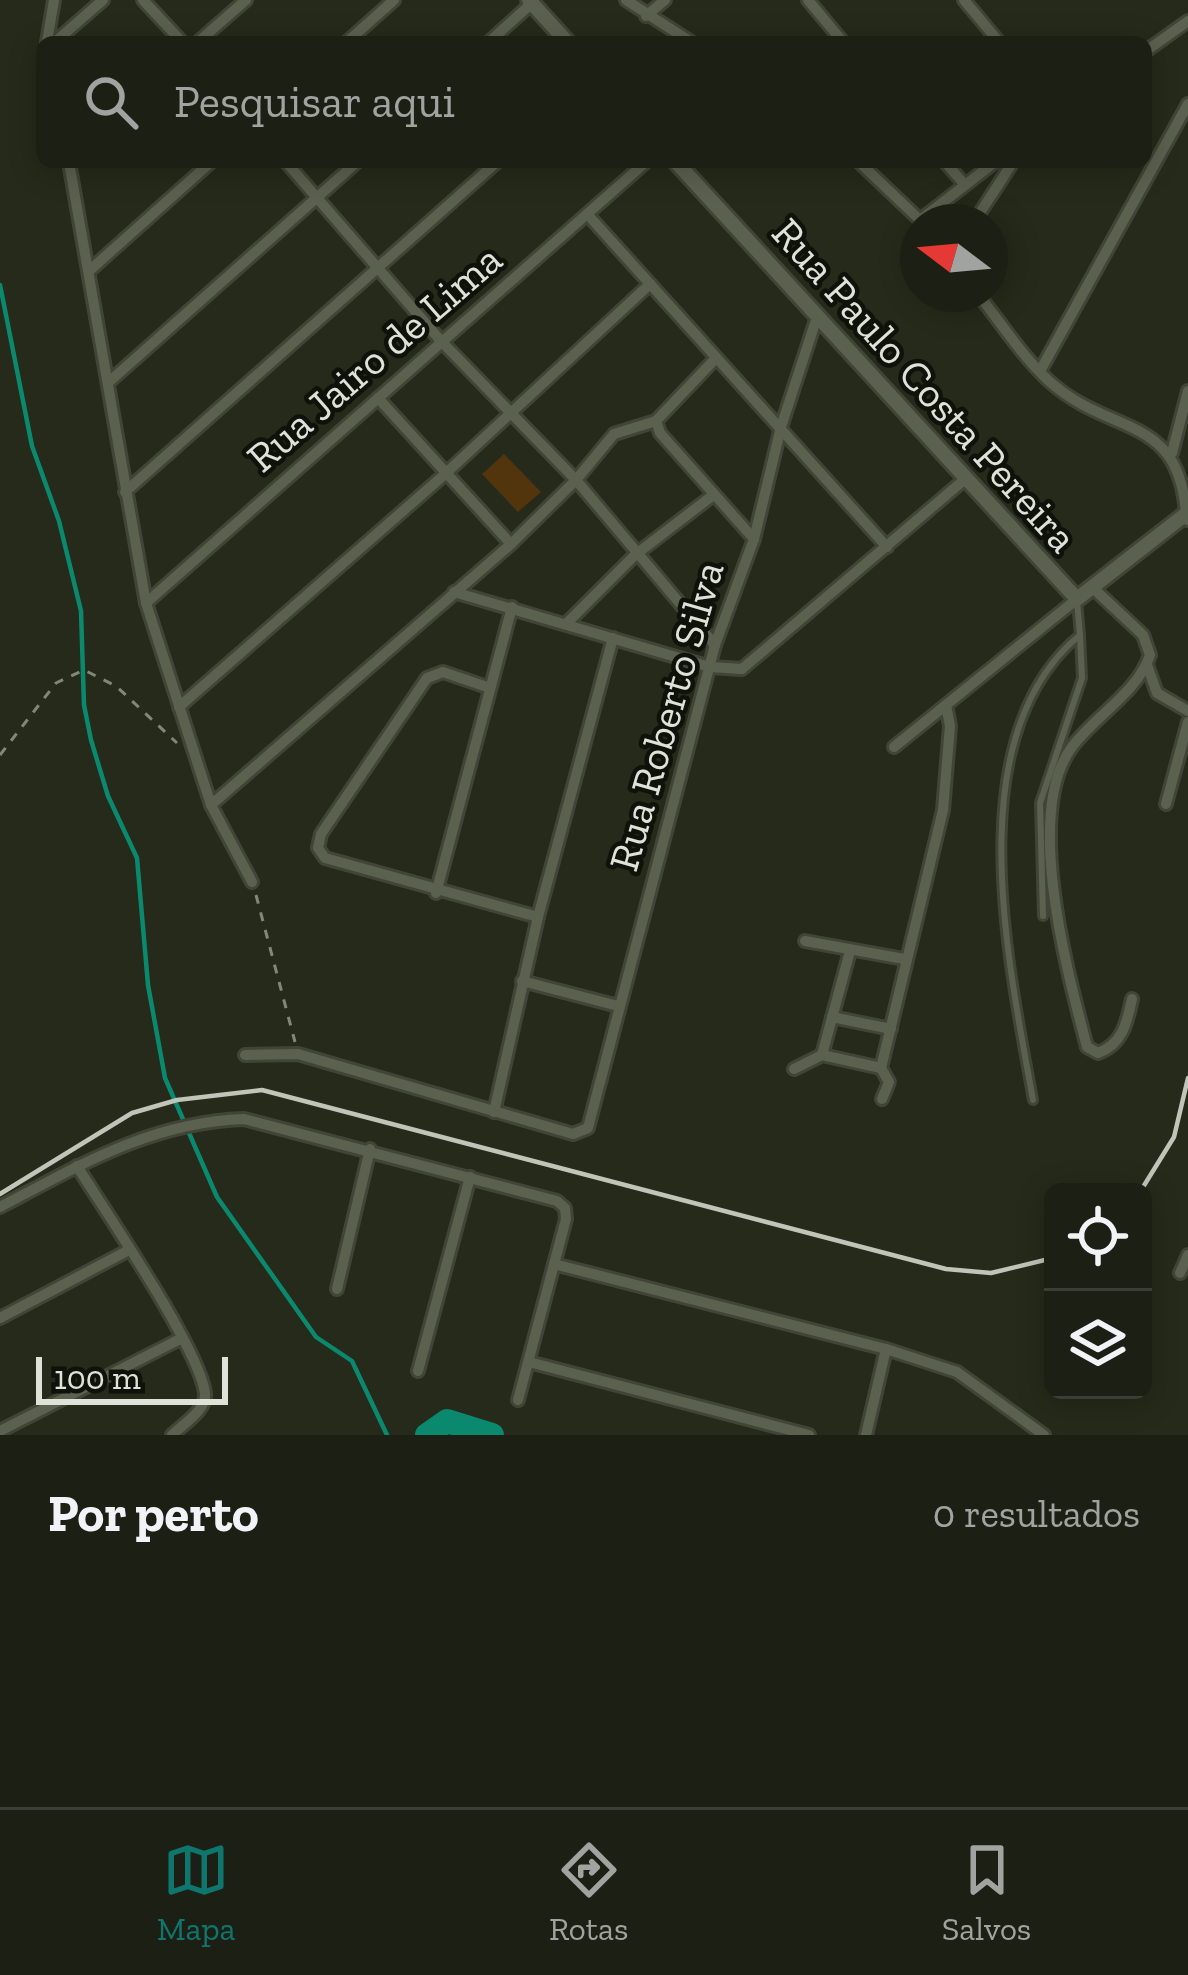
<!DOCTYPE html>
<html lang="pt">
<head>
<meta charset="utf-8">
<style>
	:root { --surface:#1c2014; --page:#25281d; --text:#f1f3f6; --muted:#a0a3a0; --line:#3a3e34; --accent:#0f766e }
	body { margin:0; font-family:"Zilla Slab",serif; background:var(--page); color:var(--text) }
	.controls { position:absolute; right:36px; bottom:36px; display:grid; overflow:hidden; border-radius:18px; box-shadow:0 6px 30px #0003 }
	.controls button { width:108px; height:108px; display:grid; place-items:center; padding:0; border:0; border-bottom:3px solid var(--line); background:var(--surface); color:var(--text); font:60px sans-serif }
	.compass { position:absolute; left:900px; top:204px; width:108px; height:108px; border-radius:50%; background:var(--surface); box-shadow:0 6px 30px #0003; rotate:286deg }
	.scale { position:absolute; left:36px; bottom:30px; width:192px; box-sizing:border-box; padding-left:12px; border:6px solid #dfe2d8; border-top:0; font-size:33px; line-height:42px; white-space:nowrap; color:#dfe2d8; -webkit-text-stroke:9px #0f120a; paint-order:stroke }
	.list { margin:0; padding:0; list-style:none }
	h2 { display:flex; justify-content:space-between; align-items:center; height:156px; margin:0; padding:0 48px; font-size:51px }
	h2 small { font-size:39px; font-weight:400; color:var(--muted) }
	.icon { flex:none; width:66px; height:66px; fill:none; stroke:currentColor; stroke-width:2; stroke-linecap:round; stroke-linejoin:round }
	.map { position:relative; flex:none; width:1188px; height:1435px; overflow:hidden }
	.search { position:absolute; background:var(--surface); box-shadow:0 6px 30px #0003; left:36px; right:36px; top:36px; height:132px; display:flex; align-items:center; gap:30px; box-sizing:border-box; padding:0 42px; border-radius:18px; color:var(--muted); font-size:45px }
	.sheet { height:372px; background:var(--surface) }
	nav { display:flex; justify-content:space-around; align-items:center; box-sizing:border-box; height:168px; border-top:3px solid var(--line); background:var(--surface); font-size:33px; color:var(--muted) }
	nav a { display:grid; justify-items:center; gap:6px }
	nav .on { color:var(--accent) }
	.map>svg:first-child { display:block }
	.green { fill:#52350d }
	.lines { fill:none; stroke-linecap:round; stroke-linejoin:round }
	.stream { stroke:#0b896e; stroke-width:4.5 }
	.river { stroke:#0b896e; stroke-width:24 }
	.service-casing { stroke:#414537; stroke-width:12 }
	.minor-casing { stroke:#414537; stroke-width:16 }
	.tertiary-casing { stroke:#414537; stroke-width:20 }
	.path { stroke:#83877a; stroke-width:3; stroke-dasharray:9 9; stroke-linecap:butt }
	.service { stroke:#5b614f; stroke-width:6 }
	.minor { stroke:#5b614f; stroke-width:10 }
	.tertiary { stroke:#5b614f; stroke-width:14 }
	.rail { stroke:#c1c4b9; stroke-width:4.5 }
	.labels { text-anchor:middle; dominant-baseline:central; stroke-width:9; stroke-linejoin:round; paint-order:stroke }
	.street-label { font-size:42px; fill:#dfe2d8; stroke:#0f120a }
</style>
</head>
<body>
<div class="map">
<svg width="1188" height="1435" viewBox="0 0 1188 1435">
	<rect width="100%" height="100%" fill="#252a1a"/>
	<!-- green -->
	<path class="green" d="M504 454 541 492 518 512 482 474Z"/>
	<g class="lines">
		<!-- stream -->
		<path class="stream" d="M0 285 32 446 59 521 81 611 84 705 91 740 108 796 137 858 148 985 165 1078 217 1197 316 1337 352 1361 387 1435"/>
		<!-- river -->
		<path class="river" d="M427 1435 447 1421 492 1435"/>
		<!-- service casing -->
		<g class="service-casing">
			<g id="service">
				<path d="M1043 916 1040 803 1082 678 1080 635"/>
				<path d="M1033 1100C1009 965 957 736 1080 635L1077 601"/>
			</g>
		</g>
		<!-- minor casing -->
		<g class="minor-casing">
			<g id="minor">
				<path d="M143 0 182 42"/>
				<path d="M626 0 691 42"/>
				<path d="M808 0 843 42"/>
				<path d="M964 0 999 42"/>
				<path d="M646 16 665 0"/>
				<path d="M47 42 54 0"/>
				<path d="M55 42 103 0"/>
				<path d="M198 42 246 0"/>
				<path d="M347 42 394 0"/>
				<path d="M489 42 532 3"/>
				<path d="M1146 51 1188 21"/>
				<path d="M69 162 146 603 211 805 252 882"/>
				<path d="M286 162 441 341 576 480 614 434 656 421"/>
				<path d="M859 162 922 222"/>
				<path d="M945 162 965 185"/>
				<path d="M588 215 887 547"/>
				<path d="M920 220 995 162"/>
				<path d="M974 222 1013 162"/>
				<path d="M89 271 211 162"/>
				<path d="M978 294C1001 323 1022 356 1049 381 1111 437 1179 413 1186 514"/>
				<path d="M1040 371 1188 104"/>
				<path d="M110 381 357 162"/>
				<path d="M378 398 511 544"/>
				<path d="M656 421 660 433 754 539"/>
				<path d="M656 421 716 358"/>
				<path d="M1172 453 1188 391"/>
				<path d="M125 492 497 162"/>
				<path d="M1093 588 1143 635 1150 655C1138 692 1094 717 1072 747 1023 812 1068 974 1087 1047L1098 1053C1123 1044 1127 1022 1132 999"/>
				<path d="M454 592 710 667 742 669 964 480"/>
				<path d="M146 603 646 162"/>
				<path d="M567 623 635 555 712 496"/>
				<path d="M1147 665 1157 693 1188 711"/>
				<path d="M490 688 443 672 427 678 321 834 318 848 325 858 538 917"/>
				<path d="M179 707 444 475 650 284"/>
				<path d="M894 747 1077 599"/>
				<path d="M1166 804 1188 722"/>
				<path d="M211 805 511 544 576 480 715 645"/>
				<path d="M436 893 512 607"/>
				<path d="M805 941 904 959"/>
				<path d="M522 981 618 1006"/>
				<path d="M832 1017 891 1029"/>
				<path d="M245 1055 298 1054 573 1134 588 1128 715 645 754 539 781 427 817 317"/>
				<path d="M822 1055 850 951"/>
				<path d="M881 1068 943 810 950 726 946 705"/>
				<path d="M794 1069 822 1055 881 1068 889 1082 882 1099"/>
				<path d="M494 1112 538 917 613 638"/>
				<path d="M77 1166C105 1211 199 1348 205 1393 207 1410 183 1424 172 1435"/>
				<path d="M0 1207C80 1165 152 1122 244 1119L557 1201 565 1208 566 1219 518 1400"/>
				<path d="M554 1264 886 1349 957 1372 1044 1435"/>
				<path d="M1180 1273 1188 1255"/>
				<path d="M337 1289 370 1149"/>
				<path d="M0 1318 129 1250"/>
				<path d="M529 1362 809 1435"/>
				<path d="M418 1371 470 1177"/>
				<path d="M0 1431 180 1339"/>
				<path d="M866 1435 886 1349"/>
			</g>
		</g>
		<!-- tertiary casing -->
		<g class="tertiary-casing">
			<g id="tertiary">
				<path d="M529 0 567 42"/>
				<path d="M676 162 1077 599 1186 514 1188 518"/>
			</g>
		</g>
		<!-- path -->
		<g class="path">
			<path d="M0 755 56 683 84 670 116 686 177 743"/>
			<path d="M256 895 295 1042"/>
		</g>
		<!-- service -->
		<use href="#service" class="service"/>
		<!-- minor -->
		<use href="#minor" class="minor"/>
		<!-- tertiary -->
		<use href="#tertiary" class="tertiary"/>
		<!-- rail -->
		<g class="rail">
			<path d="M1140 1192 1174 1137 1188 1078"/>
			<path d="M0 1194 132 1113 177 1100 262 1090 946 1269 991 1273 1053 1258"/>
		</g>
	</g>
	<g class="labels">
		<!-- street labels -->
		<g class="street-label">
			<text transform="translate(374 358) rotate(-41)">Rua Jairo de Lima</text>
			<text transform="translate(925 385) rotate(48)">Rua Paulo Costa Pereira</text>
			<text transform="translate(666 716) rotate(-74)">Rua Roberto Silva</text>
		</g>
	</g>
</svg>
<div class="controls">
<button><svg class="icon" aria-label="locate" viewBox="0 0 24 24"><circle cx="12" cy="12" r="6"/><path d="M12 2v4M12 18v4M2 12h4M18 12h4"/></svg></button>
<button><svg class="icon" aria-label="layers" viewBox="0 0 24 24"><path d="M12 4l9 5-9 5-9-5zM3 14l9 5 9-5"/></svg></button>
</div>
<svg class="compass" viewBox="-18 -18 36 36"><path d="M0-13l5 13h-10z" fill="#e53935"/><path d="M0 13l5-13h-10z" fill="#a0a3a0"/></svg>
<div class="scale">100 m</div>
<div class="search"><svg class="icon" aria-label="search" viewBox="0 0 24 24"><circle cx="10" cy="10" r="6"/><path d="M15 15l6 6"/></svg>Pesquisar aqui</div>
</div>
<section class="sheet">
<h2>Por perto<small>0 resultados</small></h2>
<ul class="list">
</ul>
</section>
<nav>
<a class="on"><svg class="icon" aria-label="map" viewBox="0 0 24 24"><path d="M3 6l6-2 6 2 6-2v14l-6 2-6-2-6 2zM9 4v14M15 6v14"/></svg>Mapa</a>
<a><svg class="icon" aria-label="directions" viewBox="0 0 24 24"><path d="M12 3l9 9-9 9-9-9zM9 14v-3h6M13 9l2 2-2 2"/></svg>Rotas</a>
<a><svg class="icon" aria-label="saved" viewBox="0 0 24 24"><path d="M7 4h10v16l-5-4-5 4z"/></svg>Salvos</a>
</nav>
</body>
</html>
